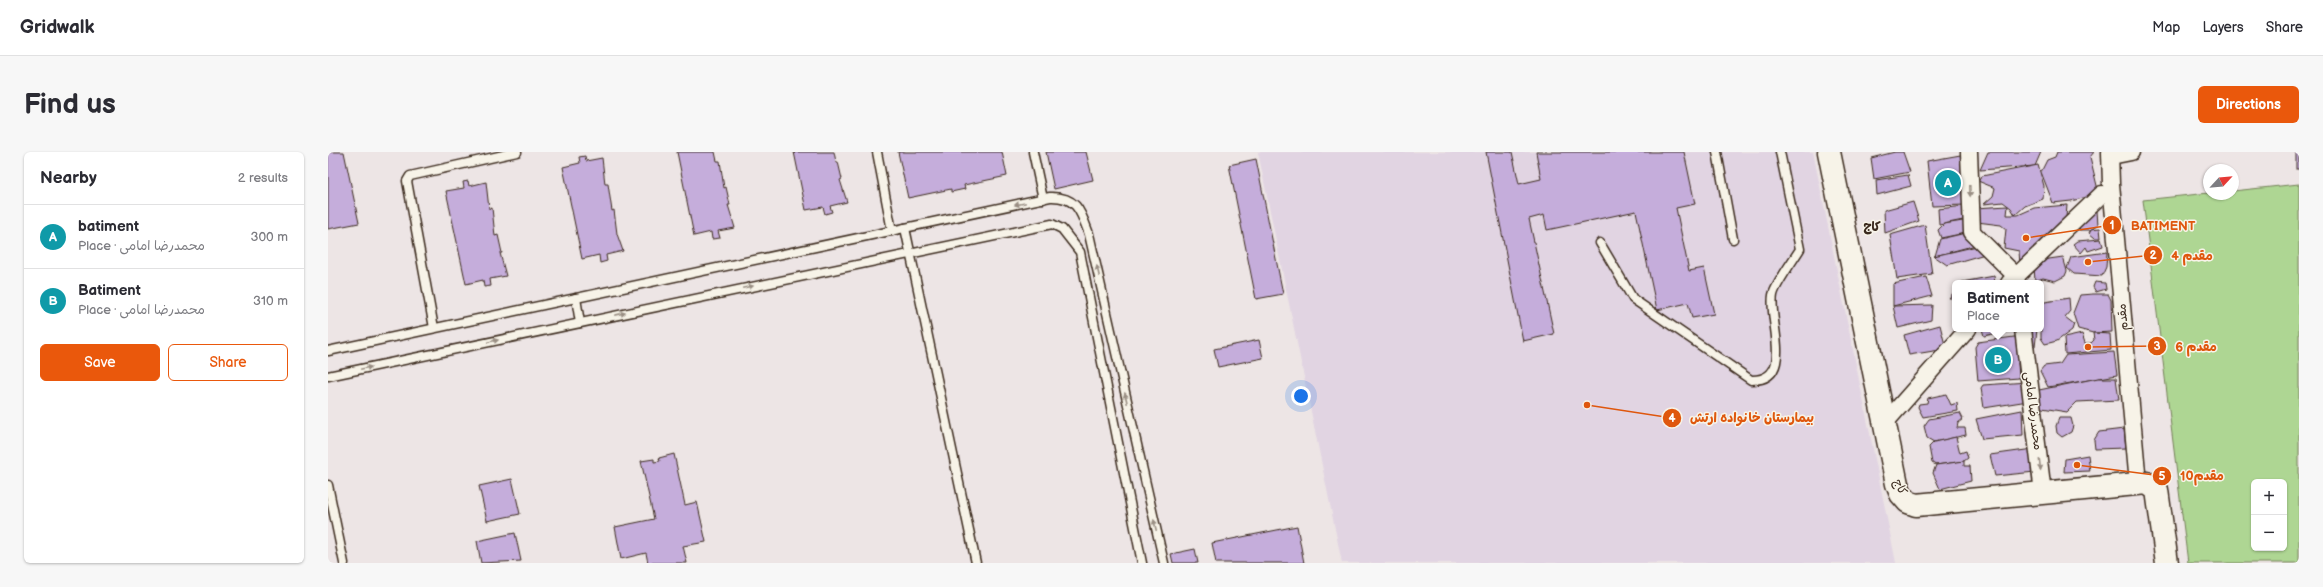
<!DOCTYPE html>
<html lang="en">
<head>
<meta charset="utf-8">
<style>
	:root { --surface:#fff; --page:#f7f7f7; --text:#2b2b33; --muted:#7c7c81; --line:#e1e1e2; --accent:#ea580c }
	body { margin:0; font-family:"Balsamiq Sans","Playpen Sans Arabic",sans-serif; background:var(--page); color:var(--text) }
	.controls { position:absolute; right:12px; bottom:12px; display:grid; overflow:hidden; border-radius:6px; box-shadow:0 1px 3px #0004 }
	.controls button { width:36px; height:36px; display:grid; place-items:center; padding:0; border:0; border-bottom:1px solid var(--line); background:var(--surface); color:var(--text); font:20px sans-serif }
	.compass { position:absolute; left:1875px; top:12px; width:36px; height:36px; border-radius:50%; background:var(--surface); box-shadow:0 1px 3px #0004; rotate:64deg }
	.you { position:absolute; left:973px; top:244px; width:14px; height:14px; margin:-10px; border:3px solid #fff; border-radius:50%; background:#1a73e8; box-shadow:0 0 0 6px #1a73e833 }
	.badge { display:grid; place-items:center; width:26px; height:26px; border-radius:50%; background:var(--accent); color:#fff; font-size:13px; font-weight:700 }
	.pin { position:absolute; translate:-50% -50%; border:2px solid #fff; box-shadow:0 1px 4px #0006 }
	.popup { position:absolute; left:1624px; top:128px; width:92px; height:52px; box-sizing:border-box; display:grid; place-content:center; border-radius:6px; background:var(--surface); filter:drop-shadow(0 1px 3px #0005); font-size:13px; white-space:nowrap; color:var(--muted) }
	.popup b { font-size:15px; color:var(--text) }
	.popup::after { content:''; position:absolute; left:50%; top:100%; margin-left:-8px; border:8px solid transparent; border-top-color:var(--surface) }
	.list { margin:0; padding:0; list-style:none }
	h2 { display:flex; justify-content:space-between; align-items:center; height:52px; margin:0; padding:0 16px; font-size:17px }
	h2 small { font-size:13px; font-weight:400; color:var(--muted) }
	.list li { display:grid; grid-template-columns:26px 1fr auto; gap:12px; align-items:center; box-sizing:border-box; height:64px; padding:0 16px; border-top:1px solid var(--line) }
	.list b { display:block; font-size:15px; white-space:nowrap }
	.list p { margin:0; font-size:13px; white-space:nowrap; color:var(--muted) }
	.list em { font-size:13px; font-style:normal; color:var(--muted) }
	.actions { display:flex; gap:8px; padding:12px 16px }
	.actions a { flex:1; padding:9px 0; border:1px solid var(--accent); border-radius:6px; text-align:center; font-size:14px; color:var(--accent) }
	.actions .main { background:var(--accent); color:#fff }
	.map { position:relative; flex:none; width:1971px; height:411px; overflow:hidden; border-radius:6px }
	header { display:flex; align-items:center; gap:24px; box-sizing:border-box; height:56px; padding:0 20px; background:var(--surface); border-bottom:1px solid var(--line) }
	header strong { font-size:19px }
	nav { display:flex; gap:22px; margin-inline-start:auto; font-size:14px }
	.intro { display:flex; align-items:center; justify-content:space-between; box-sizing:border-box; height:96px; padding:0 24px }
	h1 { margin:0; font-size:28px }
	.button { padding:10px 18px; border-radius:6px; background:var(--accent); color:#fff; font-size:14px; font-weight:700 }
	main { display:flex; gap:24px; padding:0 24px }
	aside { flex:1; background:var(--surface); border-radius:6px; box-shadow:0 1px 3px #0004 }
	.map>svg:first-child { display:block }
	.built { fill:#e1d4e2 }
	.green { fill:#aed693; stroke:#748058; fill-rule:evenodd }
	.building { fill:#c5addb; stroke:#3b2a1e }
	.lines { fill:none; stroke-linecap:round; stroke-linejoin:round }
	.lane-casing { stroke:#3b2a1e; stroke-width:11 }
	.street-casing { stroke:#3b2a1e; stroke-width:19 }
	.secondary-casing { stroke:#3b2a1e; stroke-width:25 }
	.lane { stroke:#f7f3e8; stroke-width:8 }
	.street { stroke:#f7f3e8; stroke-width:16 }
	.secondary { stroke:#f7f3e8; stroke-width:22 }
	.oneway { fill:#998e83 }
	.labels { text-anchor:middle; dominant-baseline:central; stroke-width:3; stroke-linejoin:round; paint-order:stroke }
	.street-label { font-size:12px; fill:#3b2a1e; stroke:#f7f3e8 }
	.neighbourhood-label { font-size:13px; font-weight:bold; fill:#3b2a1e; stroke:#f7f3e8 }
	.leader { fill:none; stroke:#df570d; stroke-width:1.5 }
	.callout-dot { fill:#df570d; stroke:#f7f3e8; stroke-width:1.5 }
	.mark-label { font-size:12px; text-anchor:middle; font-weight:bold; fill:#fff }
	.callout-label { font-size:13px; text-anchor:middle; font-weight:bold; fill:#df570d; stroke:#f7f3e8; stroke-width:3; stroke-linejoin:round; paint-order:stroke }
</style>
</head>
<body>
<header>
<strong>Gridwalk</strong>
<nav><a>Map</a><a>Layers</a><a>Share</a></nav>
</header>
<div class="intro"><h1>Find us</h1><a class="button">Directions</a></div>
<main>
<aside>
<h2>Nearby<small>2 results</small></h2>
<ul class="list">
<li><span class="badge" style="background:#0f9aa8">A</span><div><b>batiment</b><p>Place · محمدرضا امامی</p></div><em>300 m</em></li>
<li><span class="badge" style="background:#0f9aa8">B</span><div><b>Batiment</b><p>Place · محمدرضا امامی</p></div><em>310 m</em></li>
</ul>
<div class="actions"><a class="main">Save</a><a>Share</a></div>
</aside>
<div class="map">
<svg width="1971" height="411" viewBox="0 0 1971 411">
	<rect width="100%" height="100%" fill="#ede5e5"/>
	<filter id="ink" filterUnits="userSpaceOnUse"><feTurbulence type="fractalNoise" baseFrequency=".025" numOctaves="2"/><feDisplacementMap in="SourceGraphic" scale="8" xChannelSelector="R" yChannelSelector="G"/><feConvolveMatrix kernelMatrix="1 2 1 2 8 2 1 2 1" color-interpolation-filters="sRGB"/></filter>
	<g filter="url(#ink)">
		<!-- built -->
		<path class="built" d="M930 0H1485L1568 411H1014Z"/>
		<!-- green -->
		<path class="green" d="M1971 32V411H1860L1815 48 1881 41 1905 42V39ZM1926 330H1956V396H1926Z"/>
		<!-- building -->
		<g class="building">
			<path d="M0 0H16L31 71 0 77Z"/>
			<path d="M349 0H387L389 9H392L396 36 398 35 402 53H400L407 76 390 79 392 86 384 87 383 80 366 84Z"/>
			<path d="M466 0H506L508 10H510L514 27 512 28 519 50 502 54 504 60 497 62 495 55 478 58Z"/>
			<path d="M570 0H674L679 24 636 33 637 37 623 40V37L580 46Z"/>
			<path d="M718 0H758L765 28 726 37Z"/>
			<path d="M1158 0H1184L1191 32 1213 27 1208 0H1356L1367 52 1348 56 1361 119 1376 116 1386 162 1364 166 1360 151 1329 158 1308 59 1219 78 1216 63 1201 67 1226 182 1195 189Z"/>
			<path d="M1567 0H1575L1582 20 1546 27 1543 6Z"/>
			<path d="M1660 0H1713L1707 14 1652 18Z"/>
			<path d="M1729 0H1766L1762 5 1771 42 1743 49 1725 51 1713 20 1719 8 1727 5Z"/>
			<rect x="1968" y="0" width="3" height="17"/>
			<path d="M1638 2V53L1604 54 1599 9Z"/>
			<path d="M257 4 258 9 274 6 277 32H280L284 59 286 58 289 82 295 99 278 103 279 109 272 111 271 103 254 107 235 15 252 11 251 5Z"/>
			<path d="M928 7 955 142 928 147 901 13Z"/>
			<path d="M1710 13 1716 34 1715 47 1697 54 1687 63 1683 56 1675 50 1656 52 1665 44 1667 36 1650 29 1654 24Z"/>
			<path d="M1580 23 1583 34 1549 43 1548 28Z"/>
			<path d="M140 29 141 34 158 30 161 57 164 56 167 84 170 83 174 101H172L178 124 162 127 163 134 156 135 155 128 138 132 118 39 136 36 135 30Z"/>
			<path d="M1585 50 1591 69 1557 81 1556 58Z"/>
			<path d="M1739 53 1738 66 1692 113 1691 99 1676 96 1678 77 1673 73 1649 70 1647 56 1680 54 1679 63H1690L1706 56Z"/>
			<path d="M1637 54 1640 67 1611 73 1610 57Z"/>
			<path d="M1769 59 1770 73 1762 78H1751L1752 72 1763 61Z"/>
			<path d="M1641 68 1642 80 1613 86 1610 78 1616 72Z"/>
			<path d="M1597 73 1604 122 1569 127 1562 83Z"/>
			<path d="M1772 76 1773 86H1767L1761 81 1763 77Z"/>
			<path d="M1642 80 1648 93 1607 104 1612 87Z"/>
			<path d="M1773 87 1775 94 1760 99 1758 95 1753 101 1745 92 1749 89Z"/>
			<path d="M1649 94 1657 102 1619 113 1606 104Z"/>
			<path d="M1779 100 1778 115 1774 124 1746 122 1739 116 1743 105Z"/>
			<path d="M1735 105 1739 119 1737 124 1727 129 1715 126 1707 129 1706 115 1714 108Z"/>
			<path d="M1666 124 1667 131H1633L1634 130Z"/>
			<path d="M1598 125 1604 144 1565 154V132Z"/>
			<path d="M1767 130 1777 131 1778 137 1768 140 1765 135Z"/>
			<path d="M1627 139V146H1621Z"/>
			<path d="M1765 142H1780L1783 148 1784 180 1765 181 1750 177 1745 161 1752 143Z"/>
			<path d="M1741 146 1742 159 1737 165 1746 172 1744 178 1729 189 1717 192 1713 186V153L1717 150Z"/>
			<path d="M1604 153 1603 168 1570 176 1565 154Z"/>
			<path d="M1612 173 1618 197 1581 203 1576 183Z"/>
			<path d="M1654 177H1686L1656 184Z"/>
			<path d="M1699 177H1709L1707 195 1700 201Z"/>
			<path d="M1765 181 1782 182 1783 198 1737 202 1736 186 1754 182 1757 191H1763L1766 188Z"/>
			<path d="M1693 184 1694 206 1690 211 1691 226 1650 229 1647 195 1650 190Z"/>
			<path d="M931 188 935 206 890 215 886 197Z"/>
			<path d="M1786 200 1789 223 1720 235 1712 219 1716 214 1732 212 1738 203Z"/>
			<path d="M1770 226H1788L1791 248 1749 250 1739 260 1708 255 1711 238Z"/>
			<path d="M1700 230V249L1656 256 1653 236 1655 233Z"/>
			<path d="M1618 242 1623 253 1629 251 1630 259 1595 265 1590 255 1591 252 1599 251 1600 246Z"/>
			<path d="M1694 258 1695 283 1654 287 1648 267Z"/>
			<path d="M1632 261 1635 267 1630 271 1629 276H1637L1638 283 1606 290 1599 286 1596 274 1601 267Z"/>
			<path d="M1731 266H1743L1745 274 1743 280 1734 285 1729 281 1728 274Z"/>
			<path d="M1796 277 1798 296 1767 297 1766 288 1771 280Z"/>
			<path d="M1628 285 1632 301 1638 299 1640 306 1636 309 1608 313 1604 311 1601 295 1606 290Z"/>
			<path d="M1705 297 1707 320 1667 324 1662 303Z"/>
			<path d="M346 302 357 353 369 350 378 390 355 394 359 411H320L318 401 293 407 287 375 326 367 313 309 326 307V310L332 309 331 306Z"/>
			<path d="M1760 303 1762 319 1736 320 1737 307Z"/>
			<path d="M1636 309V314H1642L1643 329 1612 337 1605 321 1608 313Z"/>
			<path d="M184 327 192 362 159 369 151 334Z"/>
			<path d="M969 374 976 411H888L884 391Z"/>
			<path d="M187 381 193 409 153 411 149 389Z"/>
			<path d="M867 397 870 411H845L843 402Z"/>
		</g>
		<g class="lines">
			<!-- lane casing -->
			<g class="lane-casing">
				<g id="lane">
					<path d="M549 0 564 79"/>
					<path d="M705 0 715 47"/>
					<path d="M1389 0 1405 87"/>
					<path d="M577 76 648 411"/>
					<path d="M1272 91 1305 147 1423 228C1468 229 1440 169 1445 143 1447 133 1466 107 1472 97L1452 0"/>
					<path d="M248 146 252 171"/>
					<path d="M106 176 79 29 82 24 91 22 189 0"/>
					<path d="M0 199 722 45C749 44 753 60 761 82L836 411"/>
					<path d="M0 224 724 72 734 77 752 100 814 411"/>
					<path d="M0 333 16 411"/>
				</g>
			</g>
			<!-- street casing -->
			<g class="street-casing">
				<g id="street">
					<path d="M1641 0 1644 80 1688 124 1689 131"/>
					<path d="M1782 0 1783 32 1810 331"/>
					<path d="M1783 4 1803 0"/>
					<path d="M1681 131 1774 42"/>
					<path d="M1695 177 1715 341"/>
					<path d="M1556 272 1640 177"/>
				</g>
			</g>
			<!-- secondary casing -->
			<g class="secondary-casing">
				<path id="secondary" d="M1501 0 1569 332 1573 342 1580 350 1588 353 1819 331 1829 338 1839 411"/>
			</g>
			<!-- lane -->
			<use href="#lane" class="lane"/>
			<!-- street -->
			<use href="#street" class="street"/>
			<!-- secondary -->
			<use href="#secondary" class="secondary"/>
		</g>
		<!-- one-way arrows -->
		<defs><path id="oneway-solid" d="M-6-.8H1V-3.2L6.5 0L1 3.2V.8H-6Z"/></defs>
		<g class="oneway">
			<use href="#oneway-solid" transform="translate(1642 39) rotate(88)"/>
			<use href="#oneway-solid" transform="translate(692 52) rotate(168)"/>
			<use href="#oneway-solid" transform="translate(770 119) rotate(-103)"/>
			<use href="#oneway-solid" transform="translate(420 135) rotate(-12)"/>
			<use href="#oneway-solid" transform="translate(292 162) rotate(-12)"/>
			<use href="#oneway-solid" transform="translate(165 189) rotate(-12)"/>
			<use href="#oneway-solid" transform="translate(38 216) rotate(-12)"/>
			<use href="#oneway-solid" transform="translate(798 246) rotate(-103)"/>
			<use href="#oneway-solid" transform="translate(1712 313) rotate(83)"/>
			<use href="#oneway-solid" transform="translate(827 373) rotate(-103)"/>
		</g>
	</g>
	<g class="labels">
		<!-- street labels -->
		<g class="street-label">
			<text transform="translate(1795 165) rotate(-95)">مقدم</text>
			<text transform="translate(1705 259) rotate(83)">محمدرضا امامی</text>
			<text transform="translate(1572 335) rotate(65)">کاج</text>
		</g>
		<!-- neighbourhood labels -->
		<g class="neighbourhood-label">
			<text x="1544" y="75">کاج</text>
		</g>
	</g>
	<!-- callouts -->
	<path class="leader" d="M1698 86L1784 73M1760 110L1825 103M1760 195L1829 194M1259 253L1344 266M1749 313L1834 324"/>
	<g class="callout-dot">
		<circle cx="1698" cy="86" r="4"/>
		<circle cx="1760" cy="110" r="4"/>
		<circle cx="1760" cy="195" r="4"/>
		<circle cx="1259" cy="253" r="4"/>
		<circle cx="1749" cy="313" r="4"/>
		<circle cx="1784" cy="73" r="10"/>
		<circle cx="1825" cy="103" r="10"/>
		<circle cx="1829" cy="194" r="10"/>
		<circle cx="1344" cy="266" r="10"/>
		<circle cx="1834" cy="324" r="10"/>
	</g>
	<g class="mark-label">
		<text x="1784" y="77">1</text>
		<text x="1825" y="107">2</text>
		<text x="1829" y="198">3</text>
		<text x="1344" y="270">4</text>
		<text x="1834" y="328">5</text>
	</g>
	<g class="callout-label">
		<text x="1835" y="78">BATIMENT</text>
		<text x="1864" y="108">4 مقدم</text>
		<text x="1868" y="199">6 مقدم</text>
		<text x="1424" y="270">بیمارستان خانواده ارتش</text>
		<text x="1874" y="328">10مقدم</text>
	</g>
</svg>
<div class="controls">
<button>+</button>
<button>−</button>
</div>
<svg class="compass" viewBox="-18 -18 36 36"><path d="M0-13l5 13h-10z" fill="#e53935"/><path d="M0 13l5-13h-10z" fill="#7c7c81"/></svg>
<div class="you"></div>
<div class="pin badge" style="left:1620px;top:31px;background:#0f9aa8">A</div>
<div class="pin badge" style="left:1670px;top:208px;background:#0f9aa8">B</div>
<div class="popup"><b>Batiment</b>Place</div>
</div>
</main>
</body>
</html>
